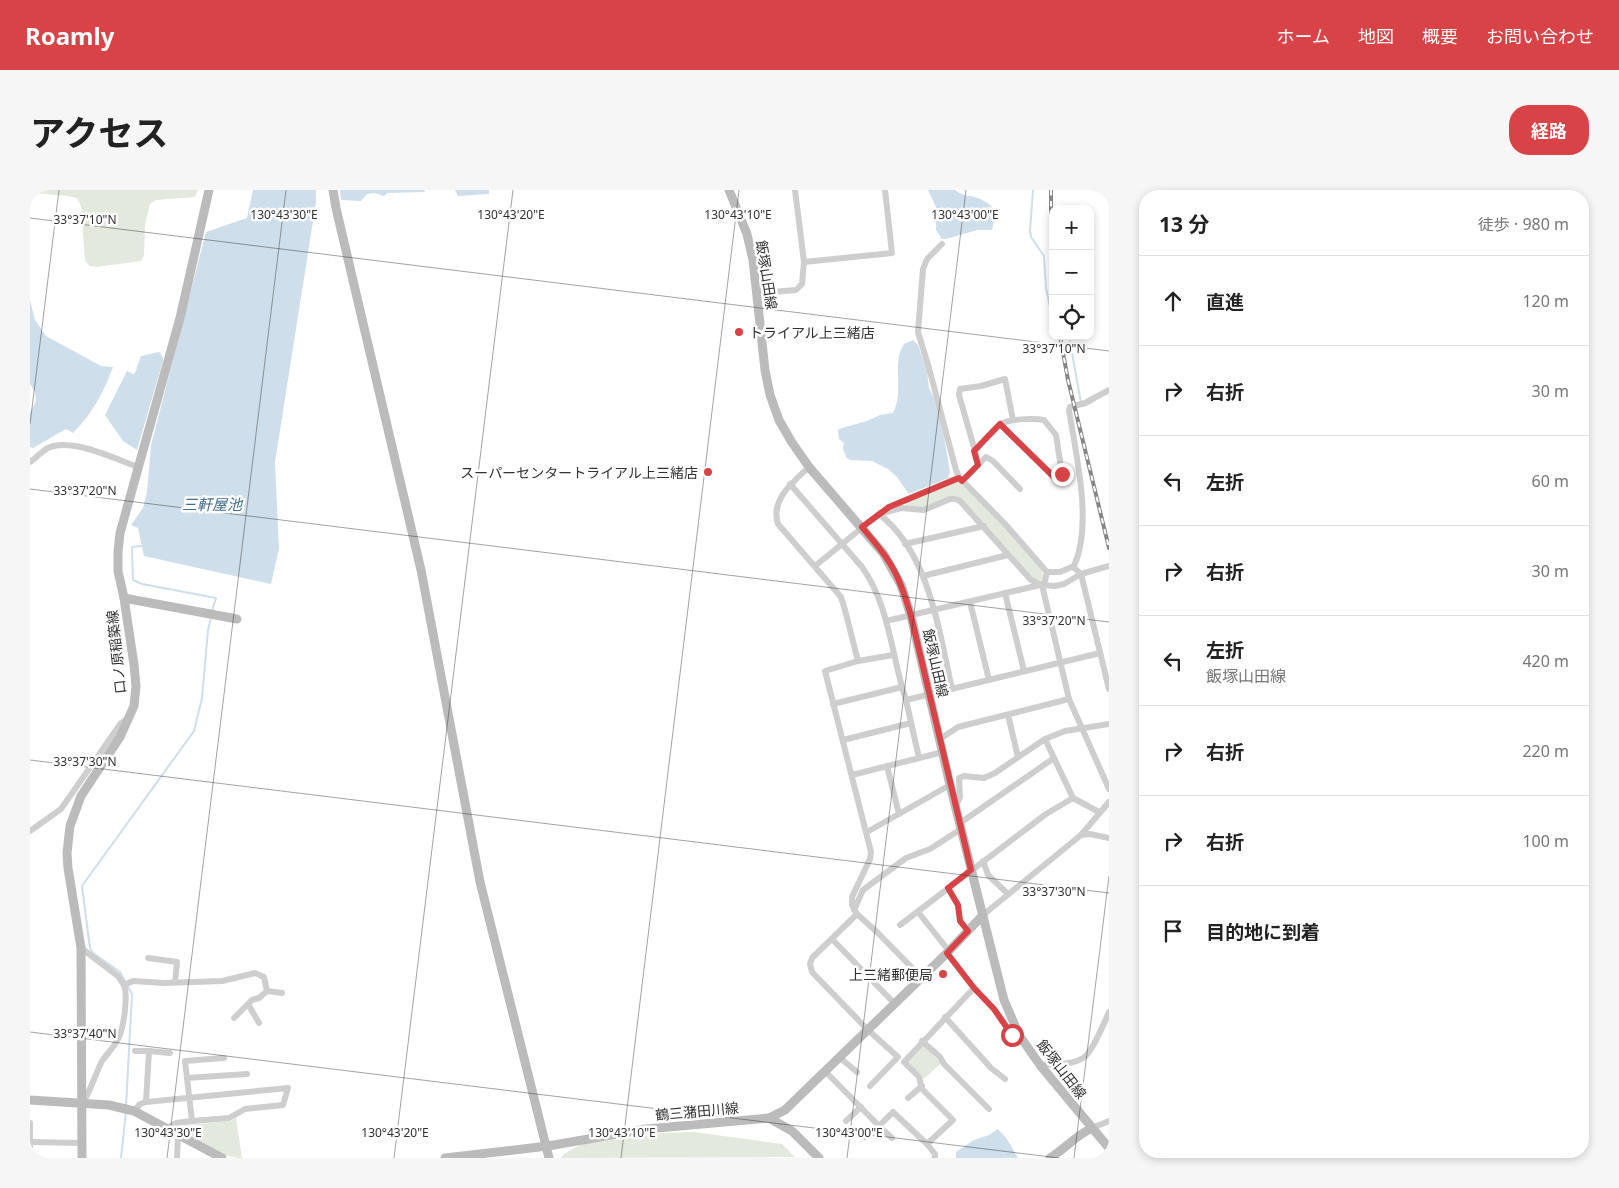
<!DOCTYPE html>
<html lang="ja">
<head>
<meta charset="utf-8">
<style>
	:root { --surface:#fff; --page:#f6f6f6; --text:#222; --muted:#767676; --line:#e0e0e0; --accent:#d74346 }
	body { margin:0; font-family:"Noto Sans","Noto Sans JP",sans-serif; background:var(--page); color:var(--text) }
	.controls { position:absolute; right:15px; top:15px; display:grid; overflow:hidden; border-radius:10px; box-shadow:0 2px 8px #0003 }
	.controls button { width:45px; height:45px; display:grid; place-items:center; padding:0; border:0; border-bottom:1px solid var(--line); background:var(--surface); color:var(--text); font:25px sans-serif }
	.stop { position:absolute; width:15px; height:15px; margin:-11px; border:4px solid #d74346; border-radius:50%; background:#fff }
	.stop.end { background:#d74346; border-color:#fff; box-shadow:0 1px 5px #0008 }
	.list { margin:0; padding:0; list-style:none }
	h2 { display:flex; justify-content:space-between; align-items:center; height:65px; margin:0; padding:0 20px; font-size:21px }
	h2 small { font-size:16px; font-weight:400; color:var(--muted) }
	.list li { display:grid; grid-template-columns:32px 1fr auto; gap:15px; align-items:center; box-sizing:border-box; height:90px; padding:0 20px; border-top:1px solid var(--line) }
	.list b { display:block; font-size:19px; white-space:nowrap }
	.list p { margin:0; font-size:16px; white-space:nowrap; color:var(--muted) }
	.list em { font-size:16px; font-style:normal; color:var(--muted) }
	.icon { flex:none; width:28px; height:28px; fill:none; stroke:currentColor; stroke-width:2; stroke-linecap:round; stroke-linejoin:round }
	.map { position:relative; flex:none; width:1079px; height:968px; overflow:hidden; border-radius:20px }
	header { display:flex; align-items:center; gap:30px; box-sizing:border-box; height:70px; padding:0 25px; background:var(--accent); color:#fff }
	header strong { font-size:24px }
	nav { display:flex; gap:28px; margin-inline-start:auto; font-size:18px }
	.intro { display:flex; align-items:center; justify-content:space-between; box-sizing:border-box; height:120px; padding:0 30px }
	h1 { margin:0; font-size:35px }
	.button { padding:12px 22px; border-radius:20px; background:var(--accent); color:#fff; font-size:18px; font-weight:700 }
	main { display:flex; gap:30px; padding:0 30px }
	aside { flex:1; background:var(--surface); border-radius:20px; box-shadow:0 2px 8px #0003 }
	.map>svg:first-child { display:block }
	.green { fill:#e3e9dd }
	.water { fill:#cedeea }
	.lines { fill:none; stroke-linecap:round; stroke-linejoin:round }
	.stream { stroke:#cedeea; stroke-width:2 }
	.street { stroke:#cecece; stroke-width:6 }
	.secondary { stroke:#bbb; stroke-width:9 }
	.rail-casing { stroke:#868686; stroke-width:4 }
	.rail { stroke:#fff; stroke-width:2; stroke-dasharray:5.5; stroke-linecap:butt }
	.route { stroke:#d74346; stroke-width:6 }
	.ticks { fill:none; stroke:#313131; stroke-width:1; stroke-opacity:0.45 }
	.poi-dot { fill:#d74346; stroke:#fff; stroke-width:2 }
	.labels { text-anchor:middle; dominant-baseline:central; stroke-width:5; stroke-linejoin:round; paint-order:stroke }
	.street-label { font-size:14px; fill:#313131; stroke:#fff }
	.poi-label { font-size:14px; fill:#313131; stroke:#fff; text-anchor:end }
	.water-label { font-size:15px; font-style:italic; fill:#456d8d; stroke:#fff }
	.ticks-label { font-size:12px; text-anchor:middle; fill:#313131; stroke:#fff; stroke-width:5; stroke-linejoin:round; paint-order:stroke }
</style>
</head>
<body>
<header>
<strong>Roamly</strong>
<nav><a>ホーム</a><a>地図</a><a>概要</a><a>お問い合わせ</a></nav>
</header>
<div class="intro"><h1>アクセス</h1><a class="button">経路</a></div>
<main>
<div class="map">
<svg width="1079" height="968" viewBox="0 0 1079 968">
	<rect width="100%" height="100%" fill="#fff"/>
	<!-- green -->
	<g class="green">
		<path d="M0 0H168L165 7 126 10 120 14 115 35 114 65 111 71 67 77 60 76 55 71 51 16 47 8C31 4 15 5 0 2Z"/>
		<path d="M926 291 930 292 974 336 1012 381 1013 385 1012 390 1005 391 928 308 895 318 876 316 875 313Z"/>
		<path d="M892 854 911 873 894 889 876 872Z"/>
		<path d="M206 927 212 968C190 968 167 951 149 941L153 936 157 935 201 931Z"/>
		<path d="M664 942 752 954 765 967 531 968 534 964 552 954 635 943Z"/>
	</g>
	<!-- water -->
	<g class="water">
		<path d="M223 0H286V12L245 272 249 359 241 394 114 366 108 338 101 335 113 318 117 302 121 255 176 42 217 28Z"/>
		<path d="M310 0H394L395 2 357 3 354 6 344 3 337 4 331 11 311 10Z"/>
		<path d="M425 0H459V4L428 6Z"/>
		<path d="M898 0H925C932 6 936 5 945 7 953 9 961 15 966 21L962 40H947L916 49H912L906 40V17Z"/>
		<path d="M0 110 5 130 16 146 71 176 83 177C74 202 62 224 43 243L36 239 3 258 0 257V224L6 211 5 202 0 194Z"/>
		<path d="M883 150 888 155 897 181 899 198 904 208 914 246 920 282 918 288 879 304 867 287 858 279 842 271 820 270 816 267 813 258 814 253 809 249 808 240 812 238 837 231 850 225 863 223C875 201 861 174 874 154Z"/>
		<path d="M129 162 133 167V171L107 260 93 251 75 225 97 181 103 184 105 183 111 166Z"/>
		<path d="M968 939 977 949 988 968H926V962L944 950 959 945Z"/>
	</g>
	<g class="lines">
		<!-- stream -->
		<g class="stream">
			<path d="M1003 0 1000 40 1001 47 1014 66 1016 98 1023 131"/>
			<path d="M1039 146 1051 213"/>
			<path d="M1053 216 1062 212"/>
			<path d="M111 356 102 357 103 390 112 394 186 408 182 421"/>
			<path d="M96 916 102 804 90 782 63 763 60 758 52 696 164 541 172 508 178 440 181 428"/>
			<path d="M91 968 96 921"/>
		</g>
		<!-- street -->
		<g class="street">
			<path d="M1078 0 1079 3"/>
			<path d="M912 54 897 69 893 79 888 142 899 178 926 280 929 287 975 334 1017 382H1030L1044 376C1063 334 1046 265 1039 220L1040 217 1055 213 1079 200"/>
			<path d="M774 72 862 63 855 0"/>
			<path d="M728 103 766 100 772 94 774 72 765 0"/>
			<path d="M945 261 929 205 930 199 951 196 975 189 983 230"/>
			<path d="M0 272C6 268 12 261 18 258 42 247 85 269 108 277"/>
			<path d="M948 275 956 267 963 271 990 299"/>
			<path d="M779 277C763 292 740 310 748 334L811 407 815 420 828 471 795 481 841 662 840 669 822 707V715L827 724 848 743 891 787"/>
			<path d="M932 291 948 275 945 261C952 253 961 241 970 234 979 229 1003 228 1014 230L1026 245 1032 284 1026 289 970 234"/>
			<path d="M760 294 832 377C857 412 861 457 872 497"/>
			<path d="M859 317 929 287"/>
			<path d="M850 323 849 324C899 362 909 441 922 499"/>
			<path d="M875 354 954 336"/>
			<path d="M785 376 849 324 871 318 894 320 920 309H925L930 311 1001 390 1012 395 1025 396 1034 394 1051 384 1079 376"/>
			<path d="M1043 377 1051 384 1079 499"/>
			<path d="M1017 382 1015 391 1012 395 1039 509 1079 599"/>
			<path d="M893 386 978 365"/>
			<path d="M975 403 994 481"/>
			<path d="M940 412 959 490"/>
			<path d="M856 431 1010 395"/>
			<path d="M828 471 863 465"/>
			<path d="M876 510 889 568"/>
			<path d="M803 514 872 497 876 510 1070 463"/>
			<path d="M978 525 988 567"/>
			<path d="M910 549 928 537 1039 509"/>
			<path d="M1015 549 1043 608 1069 622"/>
			<path d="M813 550 881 533"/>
			<path d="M857 576 869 624"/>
			<path d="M822 585 913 562"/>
			<path d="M926 616 930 607 929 588 934 586 954 588 965 583 1015 549 1035 541 1079 534"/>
			<path d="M930 633 1024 568"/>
			<path d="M0 641 31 619 91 533 99 528"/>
			<path d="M837 642 920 595"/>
			<path d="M1051 645 1060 644 1079 648"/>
			<path d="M953 671 958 685 978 704"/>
			<path d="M918 698 928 715 930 731 938 741"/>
			<path d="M824 720 833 700 876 668 900 659 931 639"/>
			<path d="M888 722 919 761"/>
			<path d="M827 724 782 768 780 774 782 782 837 839 868 867 840 896"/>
			<path d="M953 725 1051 645 1079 612"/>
			<path d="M870 735 1016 624 1043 608"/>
			<path d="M802 749 864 813"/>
			<path d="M51 758 88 786 94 795 103 791 134 793 192 791 225 783 234 787 237 801 229 808 222 810 204 828"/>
			<path d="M118 768 147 772 145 792"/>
			<path d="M944 798 964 819 982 845"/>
			<path d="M237 801 252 803"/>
			<path d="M218 814 229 833"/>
			<path d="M915 827 961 878 975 889"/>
			<path d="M892 851 910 867 914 874 959 919"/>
			<path d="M105 861H119"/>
			<path d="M809 867 827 882"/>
			<path d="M1010 875C1023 874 1042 875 1053 868 1062 863 1074 833 1079 822"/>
			<path d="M795 881 849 936 863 922 897 954"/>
			<path d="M157 888 155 871 194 868"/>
			<path d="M878 908 892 896"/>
			<path d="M116 912 119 861 140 863"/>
			<path d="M52 914C61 900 65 885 72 871 77 864 84 857 88 849 94 838 98 806 94 795"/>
			<path d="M104 921 110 914 116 912 258 898 253 915 215 919 199 928 162 931 157 888 217 884"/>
			<path d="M816 931 831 917"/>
			<path d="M0 933V965"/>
			<path d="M137 938 146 933 162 931"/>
			<path d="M1062 938 1079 931"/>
			<path d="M835 947 849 936 862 948"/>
			<path d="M0 952 52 953"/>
			<path d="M147 968 148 944"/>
			<path d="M905 968V964L897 954 923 930 892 899 889 887 874 872 944 798 917 763"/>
		</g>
		<!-- secondary -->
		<g class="secondary">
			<path d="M303 0 306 18 391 380 450 692 519 968"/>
			<path d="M699 0 717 44 723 70 735 180 740 205 749 230 761 251 779 277 853 363 871 395 881 426 920 595 974 810 989 845 1010 875 1079 958"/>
			<path d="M94 408 207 429"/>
			<path d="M0 910 79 915 104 921 192 968"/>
			<path d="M739 928 755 920 917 763 953 725"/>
			<path d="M52 968 51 758 38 678 37 663 40 636 51 606 90 547 104 516 106 496 104 475 94 408 88 381V362L90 343 150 128 179 0"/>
			<path d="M415 968 518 956 616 939 739 928 762 941 789 968"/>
			<path d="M1020 968C1036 958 1045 946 1062 938"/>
		</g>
		<!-- rail casing -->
		<g class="rail-casing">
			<g id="rail">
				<path d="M1021 0V88L1023 105"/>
				<path d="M1030 146 1038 190 1079 358"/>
			</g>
		</g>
		<!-- rail -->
		<use href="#rail" class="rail"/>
	</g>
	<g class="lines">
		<!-- route -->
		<path class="route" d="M982 845 964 819 944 798 917 763 938 741 930 731 928 715 918 698 941 680 881 426C878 416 875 405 871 396 863 373 847 355 832 337L859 317 929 288 932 291 948 275 944 261 970 234 1026 289 1032 284"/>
	</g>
	<!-- ticks -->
	<path class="ticks" d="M0 28 1079 161M0 234 29 0M0 299 1079 432M0 570 1079 703M0 842 1029 968M137 968 256 0M364 968 483 0M591 968 709 0M817 968 936 0M1044 968 1079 686"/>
	<!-- markers -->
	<g class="poi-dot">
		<circle cx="709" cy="142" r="5"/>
		<circle cx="678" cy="282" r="5"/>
		<circle cx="913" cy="784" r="5"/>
	</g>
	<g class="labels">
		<!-- street labels -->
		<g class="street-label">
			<text transform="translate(737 85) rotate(81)">飯塚山田線</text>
			<text transform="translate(86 462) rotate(-96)">口ノ原稲築線</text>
			<text transform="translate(906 473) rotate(77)">飯塚山田線</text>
			<text transform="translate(1032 879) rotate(52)">飯塚山田線</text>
			<text transform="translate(667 921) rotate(-5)">鶴三潴田川線</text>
		</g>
		<!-- poi labels -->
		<g class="poi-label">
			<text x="719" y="142" text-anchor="start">トライアル上三緒店</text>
			<text x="668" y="282">スーパーセンタートライアル上三緒店</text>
			<text x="903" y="784">上三緒郵便局</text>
		</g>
		<!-- water labels -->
		<g class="water-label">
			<text x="182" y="314">三軒屋池</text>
		</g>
	</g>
	<g class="ticks-label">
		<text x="254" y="29">130°43'30"E</text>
		<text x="481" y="29">130°43'20"E</text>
		<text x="708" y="29">130°43'10"E</text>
		<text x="935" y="29">130°43'00"E</text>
		<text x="55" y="34">33°37'10"N</text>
		<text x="1024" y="163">33°37'10"N</text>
		<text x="55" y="305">33°37'20"N</text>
		<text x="1024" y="435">33°37'20"N</text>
		<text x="55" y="576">33°37'30"N</text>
		<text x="1024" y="706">33°37'30"N</text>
		<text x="55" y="848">33°37'40"N</text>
		<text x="138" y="947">130°43'30"E</text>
		<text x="365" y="947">130°43'20"E</text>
		<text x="592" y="947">130°43'10"E</text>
		<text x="819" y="947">130°43'00"E</text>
	</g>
</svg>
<div class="controls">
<button>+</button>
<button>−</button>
<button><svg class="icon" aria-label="locate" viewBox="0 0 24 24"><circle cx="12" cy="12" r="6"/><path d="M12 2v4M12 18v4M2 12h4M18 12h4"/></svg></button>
</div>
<div class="stop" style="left:982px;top:845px"></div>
<div class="stop end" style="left:1032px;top:284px"></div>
</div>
<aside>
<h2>13 分<small>徒歩 · 980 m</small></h2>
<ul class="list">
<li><svg class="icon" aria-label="ahead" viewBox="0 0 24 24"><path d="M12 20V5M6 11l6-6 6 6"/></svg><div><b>直進</b></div><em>120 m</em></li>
<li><svg class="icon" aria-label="right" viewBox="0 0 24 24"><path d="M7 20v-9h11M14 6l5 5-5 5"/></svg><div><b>右折</b></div><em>30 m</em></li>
<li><svg class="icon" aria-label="left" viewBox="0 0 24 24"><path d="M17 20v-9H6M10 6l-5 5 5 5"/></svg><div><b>左折</b></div><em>60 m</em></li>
<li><svg class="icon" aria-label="right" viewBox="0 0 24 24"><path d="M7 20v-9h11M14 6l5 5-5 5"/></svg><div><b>右折</b></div><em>30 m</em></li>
<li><svg class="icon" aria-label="left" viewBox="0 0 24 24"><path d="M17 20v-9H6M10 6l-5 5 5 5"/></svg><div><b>左折</b><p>飯塚山田線</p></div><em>420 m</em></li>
<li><svg class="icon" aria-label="right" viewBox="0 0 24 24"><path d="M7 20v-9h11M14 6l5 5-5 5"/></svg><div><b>右折</b></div><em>220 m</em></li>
<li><svg class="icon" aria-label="right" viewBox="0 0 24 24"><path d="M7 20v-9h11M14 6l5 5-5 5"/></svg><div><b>右折</b></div><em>100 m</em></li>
<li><svg class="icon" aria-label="arrive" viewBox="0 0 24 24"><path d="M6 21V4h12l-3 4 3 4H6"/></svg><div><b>目的地に到着</b></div></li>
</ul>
</aside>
</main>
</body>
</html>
